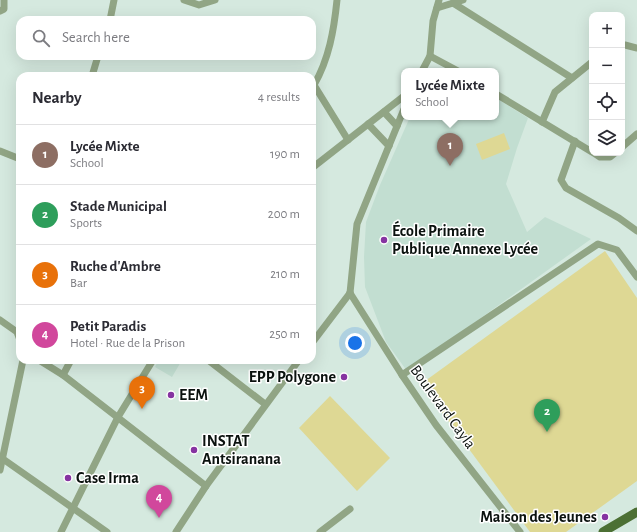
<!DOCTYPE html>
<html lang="en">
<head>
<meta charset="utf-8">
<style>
	:root { --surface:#fff; --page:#f7f7f7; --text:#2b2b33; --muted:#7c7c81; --line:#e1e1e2; --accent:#ea580c }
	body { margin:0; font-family:"Alegreya Sans",sans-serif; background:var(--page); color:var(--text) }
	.controls { position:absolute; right:12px; top:12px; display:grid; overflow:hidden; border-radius:8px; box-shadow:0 4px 16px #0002 }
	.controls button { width:36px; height:36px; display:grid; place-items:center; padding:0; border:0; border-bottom:1px solid var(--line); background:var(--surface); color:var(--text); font:20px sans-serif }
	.you { position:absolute; left:355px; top:343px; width:14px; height:14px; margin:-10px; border:3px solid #fff; border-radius:50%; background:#1a73e8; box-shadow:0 0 0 6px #1a73e833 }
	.badge { display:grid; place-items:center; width:26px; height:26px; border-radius:50%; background:var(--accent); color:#fff; font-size:13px; font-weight:700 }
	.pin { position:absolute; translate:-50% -33px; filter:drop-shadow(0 1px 2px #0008) }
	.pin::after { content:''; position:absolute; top:21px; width:14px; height:12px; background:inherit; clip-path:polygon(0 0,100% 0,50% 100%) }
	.popup { position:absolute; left:401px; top:68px; width:98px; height:52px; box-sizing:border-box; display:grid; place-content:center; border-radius:8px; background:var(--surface); filter:drop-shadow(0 1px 3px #0005); font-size:13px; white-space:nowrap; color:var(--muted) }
	.popup b { font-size:15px; color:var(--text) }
	.popup::after { content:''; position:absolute; left:50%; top:100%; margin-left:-8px; border:8px solid transparent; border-top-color:var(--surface) }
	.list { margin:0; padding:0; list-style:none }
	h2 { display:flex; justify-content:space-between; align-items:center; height:52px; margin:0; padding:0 16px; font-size:17px }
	h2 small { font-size:13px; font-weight:400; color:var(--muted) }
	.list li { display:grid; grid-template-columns:26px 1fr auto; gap:12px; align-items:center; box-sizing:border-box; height:60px; padding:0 16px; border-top:1px solid var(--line) }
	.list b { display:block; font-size:15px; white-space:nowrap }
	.list p { margin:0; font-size:13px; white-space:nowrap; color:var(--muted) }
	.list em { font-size:13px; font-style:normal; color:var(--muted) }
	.icon { flex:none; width:22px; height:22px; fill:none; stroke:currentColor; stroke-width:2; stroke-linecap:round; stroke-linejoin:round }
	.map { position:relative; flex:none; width:637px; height:532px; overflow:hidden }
	.search { position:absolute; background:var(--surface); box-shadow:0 4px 16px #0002; left:16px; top:16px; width:300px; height:44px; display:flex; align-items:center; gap:10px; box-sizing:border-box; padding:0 14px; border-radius:12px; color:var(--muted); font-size:15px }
	.panel { position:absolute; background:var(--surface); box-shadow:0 4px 16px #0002; left:16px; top:72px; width:300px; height:292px; border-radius:12px }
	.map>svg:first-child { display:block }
	.built { fill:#c2ded1 }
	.green { fill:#ded894 }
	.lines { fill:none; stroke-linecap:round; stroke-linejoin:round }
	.minor { stroke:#91a585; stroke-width:7 }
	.major { stroke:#4c7034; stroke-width:9 }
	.poi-dot { fill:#8633a1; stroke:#fff; stroke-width:1.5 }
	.labels { text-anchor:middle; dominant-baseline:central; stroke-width:3; stroke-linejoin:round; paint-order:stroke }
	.poi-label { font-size:16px; font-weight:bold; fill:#0b120f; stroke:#fff; text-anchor:start }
	.street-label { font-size:16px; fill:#0b120f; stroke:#fff }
</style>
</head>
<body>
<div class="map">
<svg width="637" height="532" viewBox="0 0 637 532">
	<rect width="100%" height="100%" fill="#d5e9df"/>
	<!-- built -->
	<g class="built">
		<path d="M496 98 528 118 517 148 506 184 527 232 545 217 591 239 407 371 386 342 365 287 364 257 366 222 380 185 410 117H496Z"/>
		<path d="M156 360H182L172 377 155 367 157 363 155 362Z"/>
	</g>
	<!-- green -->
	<g class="green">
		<path d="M504 133 510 149 482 160 476 144Z"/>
		<path d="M605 251 637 298V481L566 532H530L424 388 425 381Z"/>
		<path d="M330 396 390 458 357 491 299 428Z"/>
	</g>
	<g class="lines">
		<!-- minor -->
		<g class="minor">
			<path d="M184 0 199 5 215 0"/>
			<path d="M453 3 572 78"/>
			<path d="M437 8 463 0"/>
			<path d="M0 11 4 9V0"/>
			<path d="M110 20 114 0"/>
			<path d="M622 46 625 45 637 48"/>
			<path d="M430 56 458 71"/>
			<path d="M422 71 430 56 433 21 439 0"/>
			<path d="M92 76 98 56"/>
			<path d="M314 85C329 59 334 30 337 0"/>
			<path d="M312 86 314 85 348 140"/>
			<path d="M496 94 592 152"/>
			<path d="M384 112 397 126"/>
			<path d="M542 122 555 92 592 62"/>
			<path d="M368 124 389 146"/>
			<path d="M575 141 561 180 566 188 619 218 637 231"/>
			<path d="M622 147 637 134"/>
			<path d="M0 151 20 159"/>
			<path d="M594 153 600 157H610L615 153"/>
			<path d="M312 168 404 96"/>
			<path d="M350 293 402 375 436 425 520 532"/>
			<path d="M350 293 357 224 404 109"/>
			<path d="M0 320 17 332 20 340"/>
			<path d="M312 343 350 293"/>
			<path d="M39 360 63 375 206 486"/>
			<path d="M208 360 265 404"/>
			<path d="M63 375 71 360"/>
			<path d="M402 375 598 244 617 250 637 277"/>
			<path d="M3 459 107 532"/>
			<path d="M0 470 23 360"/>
			<path d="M61 532 118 417 153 360"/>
			<path d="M176 532 206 486 299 360"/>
			<path d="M320 532 350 509"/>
		</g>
		<!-- major -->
		<path class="major" d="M603 532 637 512"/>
	</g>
	<!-- markers -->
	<g class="poi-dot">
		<circle cx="384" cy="240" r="4"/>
		<circle cx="344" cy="377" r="4"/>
		<circle cx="171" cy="395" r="4"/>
		<circle cx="194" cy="450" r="4"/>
		<circle cx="68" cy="478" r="4"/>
		<circle cx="605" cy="517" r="4"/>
	</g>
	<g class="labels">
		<!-- poi labels -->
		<g class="poi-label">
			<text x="392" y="231">École Primaire<tspan x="392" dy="18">Publique Annexe Lycée</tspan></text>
			<text x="336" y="377" text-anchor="end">EPP Polygone</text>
			<text x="179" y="395">EEM</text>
			<text x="202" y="441">INSTAT<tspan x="202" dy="18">Antsiranana</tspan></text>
			<text x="76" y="478">Case Irma</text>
			<text x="597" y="517" text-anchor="end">Maison des Jeunes</text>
		</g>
		<!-- street labels -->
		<g class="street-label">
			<text transform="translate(443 407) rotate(54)">Boulevard Cayla</text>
		</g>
	</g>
</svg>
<div class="controls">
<button>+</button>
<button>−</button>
<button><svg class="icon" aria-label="locate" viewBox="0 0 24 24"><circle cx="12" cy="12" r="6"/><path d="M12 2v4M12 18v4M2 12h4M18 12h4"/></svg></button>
<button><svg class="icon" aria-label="layers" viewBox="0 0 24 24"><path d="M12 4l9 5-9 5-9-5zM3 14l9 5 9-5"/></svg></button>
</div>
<div class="you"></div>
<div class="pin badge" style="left:450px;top:166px;background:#8d6e63">1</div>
<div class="popup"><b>Lycée Mixte</b>School</div>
<div class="pin badge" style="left:547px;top:432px;background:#2e9e5b">2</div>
<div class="pin badge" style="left:142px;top:409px;background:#e8710a">3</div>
<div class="pin badge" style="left:159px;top:518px;background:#d1479c">4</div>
<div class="search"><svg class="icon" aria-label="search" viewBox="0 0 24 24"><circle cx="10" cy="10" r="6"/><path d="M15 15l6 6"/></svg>Search here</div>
<section class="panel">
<h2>Nearby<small>4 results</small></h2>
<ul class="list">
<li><span class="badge" style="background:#8d6e63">1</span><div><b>Lycée Mixte</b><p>School</p></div><em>190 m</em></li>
<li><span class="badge" style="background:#2e9e5b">2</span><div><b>Stade Municipal</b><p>Sports</p></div><em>200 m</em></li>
<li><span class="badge" style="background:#e8710a">3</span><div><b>Ruche d'Ambre</b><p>Bar</p></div><em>210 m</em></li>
<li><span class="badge" style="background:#d1479c">4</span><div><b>Petit Paradis</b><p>Hotel · Rue de la Prison</p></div><em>250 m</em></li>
</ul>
</section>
</div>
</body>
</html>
